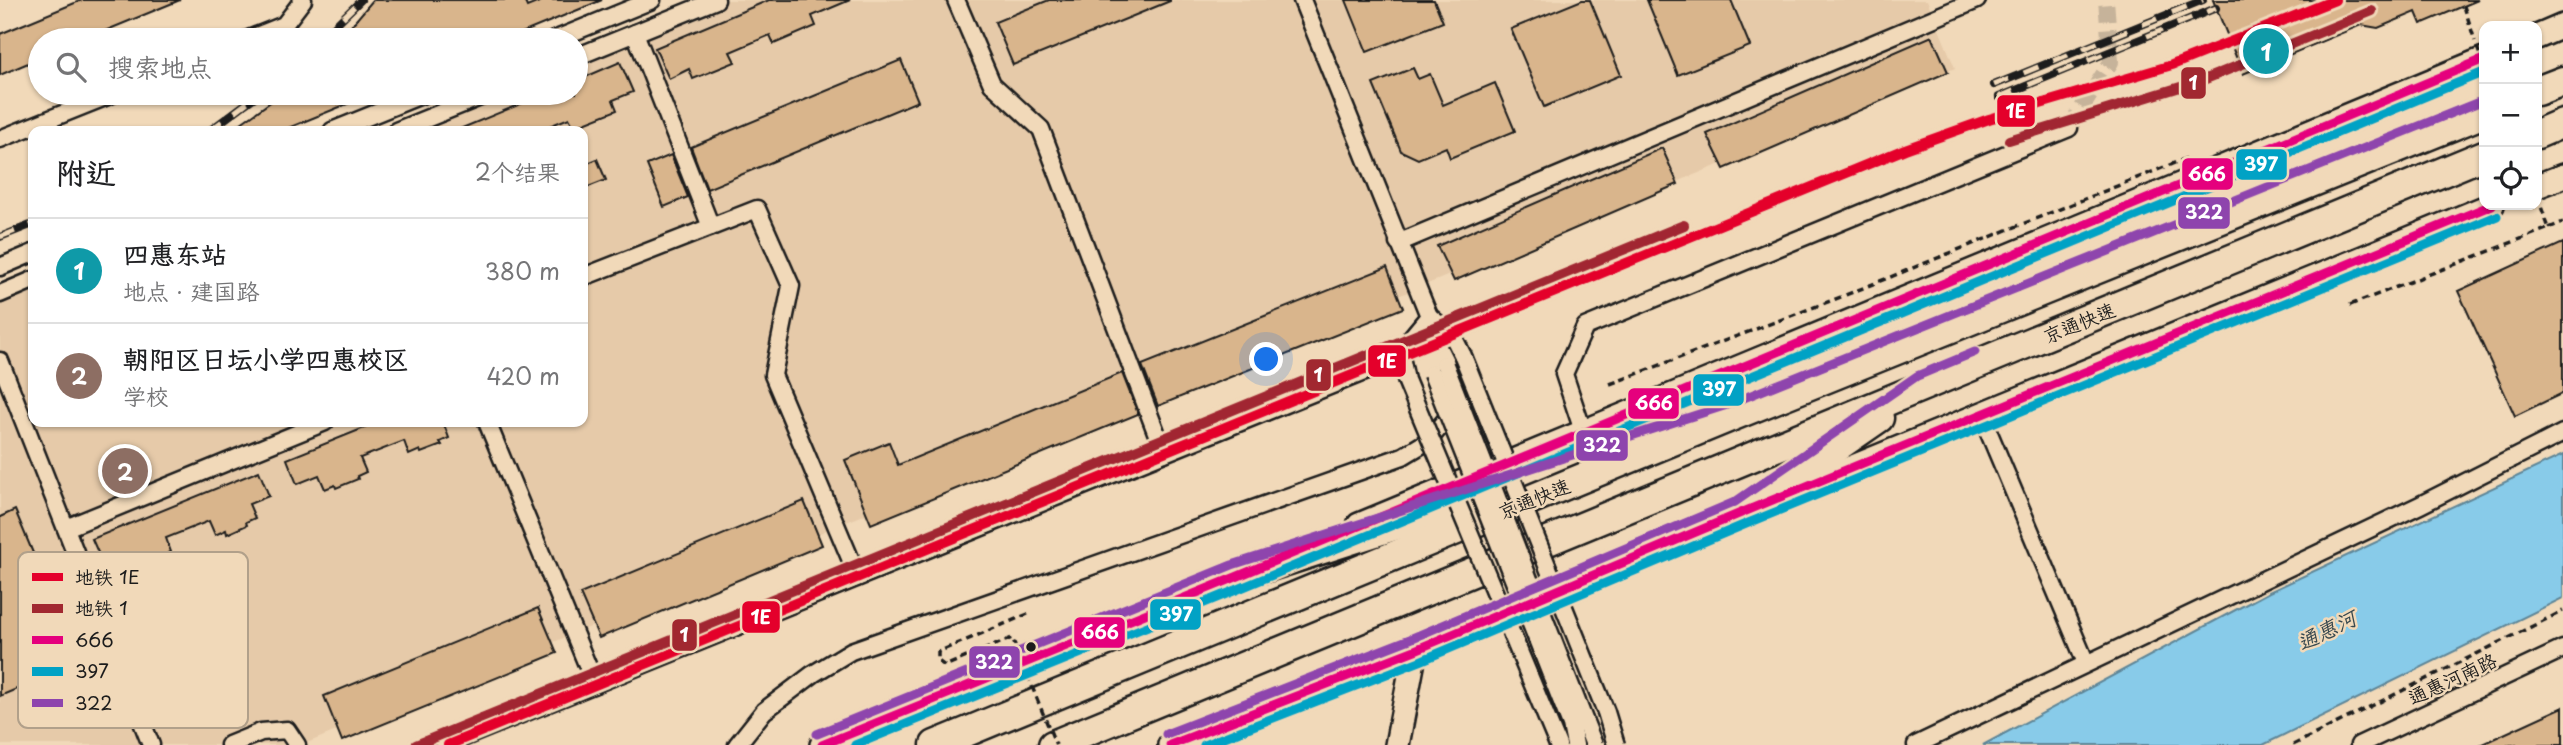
<!DOCTYPE html>
<html lang="zh">
<head>
<meta charset="utf-8">
<style>
	:root { --surface:#fff; --page:#f6f6f6; --text:#202124; --muted:#757577; --line:#e0e0e0; --accent:#d1495b }
	body { margin:0; font-family:"Playpen Sans","LXGW WenKai TC",sans-serif; background:var(--page); color:var(--text) }
	.controls { position:absolute; right:21px; top:21px; display:grid; overflow:hidden; border-radius:14px; box-shadow:0 2px 5px #0004 }
	.controls button { width:63px; height:63px; display:grid; place-items:center; padding:0; border:0; border-bottom:2px solid var(--line); background:var(--surface); color:var(--text); font:35px sans-serif }
	.you { position:absolute; left:1267px; top:360px; width:24px; height:24px; margin:-18px; border:5px solid #fff; border-radius:50%; background:#1a73e8; box-shadow:0 0 0 10px #1a73e833 }
	.badge { display:grid; place-items:center; width:46px; height:46px; border-radius:50%; background:var(--accent); color:#fff; font-size:23px; font-weight:700 }
	.pin { position:absolute; translate:-50% -50%; border:4px solid #fff; box-shadow:0 2px 7px #0006 }
	.list { margin:0; padding:0; list-style:none }
	h2 { display:flex; justify-content:space-between; align-items:center; height:91px; margin:0; padding:0 28px; font-size:30px }
	h2 small { font-size:23px; font-weight:400; color:var(--muted) }
	.list li { display:grid; grid-template-columns:46px 1fr auto; gap:21px; align-items:center; box-sizing:border-box; height:105px; padding:0 28px; border-top:2px solid var(--line) }
	.list b { display:block; font-size:26px; white-space:nowrap }
	.list p { margin:0; font-size:23px; white-space:nowrap; color:var(--muted) }
	.list em { font-size:23px; font-style:normal; color:var(--muted) }
	.icon { flex:none; width:38px; height:38px; fill:none; stroke:currentColor; stroke-width:2; stroke-linecap:round; stroke-linejoin:round }
	.map { position:relative; flex:none; width:2563px; height:745px; overflow:hidden }
	.search { position:absolute; background:var(--surface); box-shadow:0 2px 5px #0004; left:28px; top:28px; width:560px; height:77px; display:flex; align-items:center; gap:18px; box-sizing:border-box; padding:0 24px; border-radius:38px; color:var(--muted); font-size:26px }
	.panel { position:absolute; background:var(--surface); box-shadow:0 2px 5px #0004; left:28px; top:126px; width:560px; height:301px; border-radius:14px }
	.map>svg:first-child { display:block }
	.built { fill:#e6caa9 }
	.water { fill:#88cbe9; stroke:#5d8597; stroke-width:2 }
	.building { fill:#d9b58c; stroke:#1c1c1c; stroke-width:2 }
	.lines { fill:none; stroke-linecap:round; stroke-linejoin:round }
	.street-tunnel { stroke:#c6b39a; stroke-width:16; stroke-dasharray:16 8; stroke-linecap:butt }
	.street-casing { stroke:#1c1c1c; stroke-width:21 }
	.secondary-casing { stroke:#1c1c1c; stroke-width:28 }
	.highway-casing { stroke:#1c1c1c; stroke-width:33 }
	.path { stroke:#1c1c1c; stroke-width:3.5; stroke-dasharray:7 5; stroke-linecap:butt }
	.street { stroke:#f1d9b9; stroke-width:16 }
	.secondary { stroke:#f1d9b9; stroke-width:23 }
	.highway { stroke:#f1d9b9; stroke-width:28 }
	.rail-casing { stroke:#1c1c1c; stroke-width:8 }
	.rail { stroke:#f1d9b9; stroke-width:5; stroke-dasharray:16; stroke-linecap:butt }
	.street-bridge-casing { stroke:#1c1c1c; stroke-width:21; stroke-linecap:butt }
	.path-bridge { stroke:#1c1c1c; stroke-width:3.5; stroke-dasharray:7 5; stroke-linecap:butt }
	.street-bridge { stroke:#f1d9b9; stroke-width:16 }
	.bus-1-casing { stroke:#f1d9b9; stroke-width:14 }
	.bus-2-casing { stroke:#f1d9b9; stroke-width:14 }
	.bus-3-casing { stroke:#f1d9b9; stroke-width:14 }
	.bus-1 { stroke:#e5007d; stroke-width:9 }
	.bus-2 { stroke:#01a2c5; stroke-width:9 }
	.bus-3 { stroke:#8e44ad; stroke-width:9 }
	.metro-1-casing { stroke:#f1d9b9; stroke-width:16 }
	.metro-2-casing { stroke:#f1d9b9; stroke-width:16 }
	.metro-1 { stroke:#e4002b; stroke-width:10 }
	.metro-2 { stroke:#a12830; stroke-width:10 }
	.bus-dot { fill:#1c1c1c; stroke:#f1d9b9; stroke-width:2.5 }
	.labels { text-anchor:middle; dominant-baseline:central; stroke-width:5; stroke-linejoin:round; paint-order:stroke }
	.street-label { font-size:19px; fill:#1c1c1c; stroke:#f1d9b9 }
	.water-label { font-size:21px; font-style:italic; fill:#37484f; stroke:#f1d9b9 }
	.key { fill:#f1d9b9; stroke:#b1a08a; stroke-width:2 }
	.key-label { font-size:19px; fill:#1c1c1c }
	.line-badge { stroke:#f1d9b9; stroke-width:2.5 }
	.badge-label { font-size:19px; text-anchor:middle; font-weight:bold; fill:#fff }
</style>
</head>
<body>
<div class="map">
<svg width="2563" height="745" viewBox="0 0 2563 745">
	<rect width="100%" height="100%" fill="#f1d9b9"/>
	<filter id="ink" filterUnits="userSpaceOnUse"><feTurbulence type="fractalNoise" baseFrequency=".0143" numOctaves="2"/><feDisplacementMap in="SourceGraphic" scale="14" xChannelSelector="R" yChannelSelector="G"/><feConvolveMatrix kernelMatrix="1 2 1 2 8 2 1 2 1" color-interpolation-filters="sRGB"/></filter>
	<g filter="url(#ink)">
		<!-- built -->
		<path class="built" d="M727 0H1927L1955 68 302 745H0V298L33 284V422H583V131H407L501 93H576V62Z"/>
		<!-- water -->
		<path class="water" d="M2563 455V598L2263 745H1983L2269 592Z"/>
		<!-- building -->
		<g class="building">
			<path d="M82 0H180L83 40H40V58L0 75V34Z"/>
			<path d="M373 0H524L527 7 544 0H602L505 40H339Z"/>
			<path d="M769 0H850L812 16 816 26 774 44 770 35 730 52 735 62 693 79 689 69 669 79 655 48Z"/>
			<path d="M1049 0H1170V1L1013 65 995 22Z"/>
			<path d="M1346 0H1434L1443 22 1367 52Z"/>
			<path d="M1582 0H1590L1621 75 1544 107 1511 29Z"/>
			<path d="M1647 0H1731L1750 46 1678 75Z"/>
			<path d="M2213 0H2478L2421 24 2416 12 2378 28 2361 25 2243 74Z"/>
			<path d="M1932 36 1948 72 1724 169 1707 134Z"/>
			<path d="M901 60 918 101 707 189 691 147Z"/>
			<path d="M620 62 633 92 613 100 617 110 574 127 569 118 537 131H455L547 93H576V81Z"/>
			<path d="M1413 68 1418 79 1430 74 1443 105 1495 83 1515 131 1450 158 1446 147 1418 159 1401 151 1373 84Z"/>
			<path d="M283 93H374L281 131H230Z"/>
			<path d="M1662 148 1678 184 1454 281 1437 246Z"/>
			<path d="M671 155 688 197 664 207 647 165Z"/>
			<path d="M597 159 606 180 583 189V165Z"/>
			<path d="M2563 243V393L2515 416 2458 291Z"/>
			<path d="M1387 267 1403 308 1158 406 1142 365Z"/>
			<path d="M1122 373 1138 414 871 524 845 460 889 442 898 465Z"/>
			<path d="M379 422H443L449 438 440 442 442 445 421 453 420 450 409 455 404 441 360 458 366 472 357 476 358 479 336 488 335 485 325 489 319 475 297 484 287 459Z"/>
			<path d="M259 471 269 496 249 504 255 518 246 522 247 525 227 534 226 530 215 535 209 521 166 538 171 552 162 556 163 559 142 568 141 565 130 569 125 555 103 564 92 539Z"/>
			<path d="M804 501 822 545 599 638 580 594Z"/>
			<path d="M15 510 79 663 0 696V517Z"/>
			<path d="M538 608 557 653 342 741 324 696Z"/>
			<path d="M2563 707V745H2480Z"/>
		</g>
		<g class="lines">
			<!-- street-tunnel -->
			<path class="street-tunnel" d="M2069 128 2111 62 2106 0"/>
			<!-- street casing -->
			<g class="street-casing">
				<g id="street">
					<path d="M956 0 992 84 1041 129 1164 453"/>
					<path d="M1302 0 1429 316 1410 339 1401 357 1406 380"/>
					<path d="M635 33 711 227"/>
					<path d="M246 40 284 25 303 0"/>
					<path d="M554 40 652 0"/>
					<path d="M576 57 716 0"/>
					<path d="M332 131 426 93"/>
					<path d="M396 131 490 93"/>
					<path d="M0 139 115 93"/>
					<path d="M1398 243 1977 0"/>
					<path d="M0 267 33 253"/>
					<path d="M583 277 757 209 791 286 773 375 858 577"/>
					<path d="M0 294 33 280"/>
					<path d="M1429 316 1453 336 1463 356"/>
					<path d="M0 361 151 745"/>
					<path d="M1981 414 2086 663"/>
					<path d="M487 422 595 684"/>
					<path d="M1583 431 1564 374 1585 327 2069 128"/>
					<path d="M66 528 325 422"/>
					<path d="M229 745 261 732 287 730 297 745"/>
					<path d="M445 745 1401 357"/>
					<path d="M737 745 764 711 813 674 851 651 1403 456 1428 441 1449 416"/>
					<path d="M1916 745 2420 505 2563 433"/>
					<path d="M2359 745 2563 649"/>
				</g>
			</g>
			<!-- secondary casing -->
			<g class="secondary-casing">
				<g id="secondary">
					<path d="M2537 37 2563 26"/>
					<path d="M2537 186 2563 176"/>
					<path d="M1359 525 2484 59"/>
					<path d="M822 745 1250 571"/>
					<path d="M1170 745 1415 650 1741 513 2492 205"/>
					<path d="M1397 745 1415 650"/>
				</g>
			</g>
			<!-- highway casing -->
			<g class="highway-casing">
				<g id="highway">
					<path d="M2537 91 2563 81"/>
					<path d="M2537 134 2563 123"/>
					<path d="M1741 513 1879 418"/>
					<path d="M1236 577 1509 489"/>
					<path d="M935 745 1728 418 2484 113"/>
					<path d="M1053 745 2484 155"/>
				</g>
			</g>
			<!-- path -->
			<g class="path">
				<path d="M2464 6 2475 41"/>
				<path d="M2549 228 2563 222"/>
				<path d="M2350 305 2549 228 2540 204"/>
				<path d="M1610 384 1833 300 2187 158"/>
				<path d="M2293 745 2563 611"/>
			</g>
			<!-- street -->
			<use href="#street" class="street"/>
			<!-- secondary -->
			<use href="#secondary" class="secondary"/>
			<!-- highway -->
			<use href="#highway" class="highway"/>
			<!-- rail casing -->
			<g class="rail-casing">
				<g id="rail">
					<path d="M320 40 361 0"/>
					<path d="M1994 85 2203 0"/>
					<path d="M1999 97 2216 8"/>
					<path d="M209 131 260 93"/>
					<path d="M0 237 33 224"/>
				</g>
			</g>
			<!-- rail -->
			<use href="#rail" class="rail"/>
			<!-- street-bridge casing -->
			<g class="street-bridge-casing">
				<g id="street-bridge">
					<path d="M1463 356 1606 712 1616 745"/>
					<path d="M1445 365 1594 745"/>
					<path d="M1432 374 1571 725 1575 745"/>
					<path d="M1406 380 1558 745"/>
				</g>
			</g>
			<!-- path-bridge -->
			<g class="path-bridge">
				<path d="M2477 47 2484 65"/>
				<path d="M1028 614 938 652V661L945 666 1012 638 1056 745"/>
			</g>
			<!-- street-bridge -->
			<use href="#street-bridge" class="street-bridge"/>
			<!-- bus-1 casing -->
			<g class="bus-1-casing">
				<g id="bus-1">
					<path d="M822 745 1236 577 2484 59"/>
					<path d="M1170 745 1415 650 1741 513 2492 205"/>
				</g>
			</g>
			<!-- bus-2 casing -->
			<g class="bus-2-casing">
				<g id="bus-2">
					<path d="M855 745 1241 588 2484 72"/>
					<path d="M1204 745 1420 661 1746 524 2497 216"/>
				</g>
			</g>
			<!-- bus-3 casing -->
			<g class="bus-3-casing">
				<g id="bus-3">
					<path d="M817 734 1232 565 1724 406 2479 102"/>
					<path d="M1166 734 1410 639 1735 502 1917 376 1975 352"/>
				</g>
			</g>
			<!-- bus-1 -->
			<use href="#bus-1" class="bus-1"/>
			<!-- bus-2 -->
			<use href="#bus-2" class="bus-2"/>
			<!-- bus-3 -->
			<use href="#bus-3" class="bus-3"/>
			<!-- metro-1 casing -->
			<g class="metro-1-casing">
				<path id="metro-1" d="M448 745 1905 149 1989 119 2172 65 2335 0"/>
			</g>
			<!-- metro-2 casing -->
			<g class="metro-2-casing">
				<g id="metro-2">
					<path d="M2009 140 2203 80 2372 11"/>
					<path d="M416 745 1684 225"/>
				</g>
			</g>
			<!-- metro-1 -->
			<use href="#metro-1" class="metro-1"/>
			<!-- metro-2 -->
			<use href="#metro-2" class="metro-2"/>
		</g>
	</g>
	<!-- markers -->
	<circle class="bus-dot" cx="1031" cy="647" r="6"/>
	<g class="labels">
		<!-- street labels -->
		<g class="street-label">
			<text transform="translate(2079 322) rotate(-22)">京通快速</text>
			<text transform="translate(1534 498) rotate(-22)">京通快速</text>
			<text transform="translate(2452 678) rotate(-25)">通惠河南路</text>
		</g>
		<!-- water labels -->
		<g class="water-label">
			<text transform="translate(2326 629) rotate(-26)">通惠河</text>
		</g>
	</g>
	<!-- legend -->
	<rect x="18" y="552" width="230" height="176" rx="10" class="key"/>
	<rect x="32" y="573" width="31" height="8" fill="#e4002b"/>
	<rect x="32" y="604" width="31" height="9" fill="#a12830"/>
	<rect x="32" y="636" width="31" height="8" fill="#e5007d"/>
	<rect x="32" y="667" width="31" height="9" fill="#01a2c5"/>
	<rect x="32" y="699" width="31" height="8" fill="#8e44ad"/>
	<g class="key-label">
		<text x="75" y="584">地铁 1E</text>
		<text x="75" y="615">地铁 1</text>
		<text x="75" y="647">666</text>
		<text x="75" y="678">397</text>
		<text x="75" y="710">322</text>
	</g>
	<g class="line-badge">
		<rect x="2180" y="66" width="27" height="34" rx="7" fill="#a12830"/>
		<rect x="1996" y="94" width="40" height="34" rx="7" fill="#e4002b"/>
		<rect x="2235" y="148" width="53" height="33" rx="7" fill="#01a2c5"/>
		<rect x="2181" y="157" width="53" height="34" rx="7" fill="#e5007d"/>
		<rect x="2177" y="196" width="54" height="34" rx="7" fill="#8e44ad"/>
		<rect x="1367" y="344" width="40" height="34" rx="7" fill="#e4002b"/>
		<rect x="1305" y="358" width="27" height="34" rx="7" fill="#a12830"/>
		<rect x="1692" y="373" width="53" height="34" rx="7" fill="#01a2c5"/>
		<rect x="1627" y="387" width="53" height="33" rx="7" fill="#e5007d"/>
		<rect x="1575" y="429" width="54" height="33" rx="7" fill="#8e44ad"/>
		<rect x="1149" y="598" width="53" height="33" rx="7" fill="#01a2c5"/>
		<rect x="741" y="600" width="40" height="34" rx="7" fill="#e4002b"/>
		<rect x="1073" y="616" width="53" height="33" rx="7" fill="#e5007d"/>
		<rect x="671" y="618" width="27" height="34" rx="7" fill="#a12830"/>
		<rect x="968" y="645" width="53" height="34" rx="7" fill="#8e44ad"/>
	</g>
	<g class="badge-label">
		<text x="2193" y="90">1</text>
		<text x="2016" y="118">1E</text>
		<text x="2261" y="171">397</text>
		<text x="2207" y="181">666</text>
		<text x="2204" y="219">322</text>
		<text x="1387" y="368">1E</text>
		<text x="1318" y="382">1</text>
		<text x="1719" y="396">397</text>
		<text x="1654" y="410">666</text>
		<text x="1602" y="452">322</text>
		<text x="1176" y="621">397</text>
		<text x="761" y="624">1E</text>
		<text x="1100" y="639">666</text>
		<text x="684" y="642">1</text>
		<text x="994" y="669">322</text>
	</g>
</svg>
<div class="controls">
<button>+</button>
<button>−</button>
<button><svg class="icon" aria-label="locate" viewBox="0 0 24 24"><circle cx="12" cy="12" r="6"/><path d="M12 2v4M12 18v4M2 12h4M18 12h4"/></svg></button>
</div>
<div class="you"></div>
<div class="pin badge" style="left:2266px;top:51px;background:#0f9aa8">1</div>
<div class="pin badge" style="left:125px;top:471px;background:#8d6e63">2</div>
<div class="search"><svg class="icon" aria-label="search" viewBox="0 0 24 24"><circle cx="10" cy="10" r="6"/><path d="M15 15l6 6"/></svg>搜索地点</div>
<section class="panel">
<h2>附近<small>2个结果</small></h2>
<ul class="list">
<li><span class="badge" style="background:#0f9aa8">1</span><div><b>四惠东站</b><p>地点 · 建国路</p></div><em>380 m</em></li>
<li><span class="badge" style="background:#8d6e63">2</span><div><b>朝阳区日坛小学四惠校区</b><p>学校</p></div><em>420 m</em></li>
</ul>
</section>
</div>
</body>
</html>
